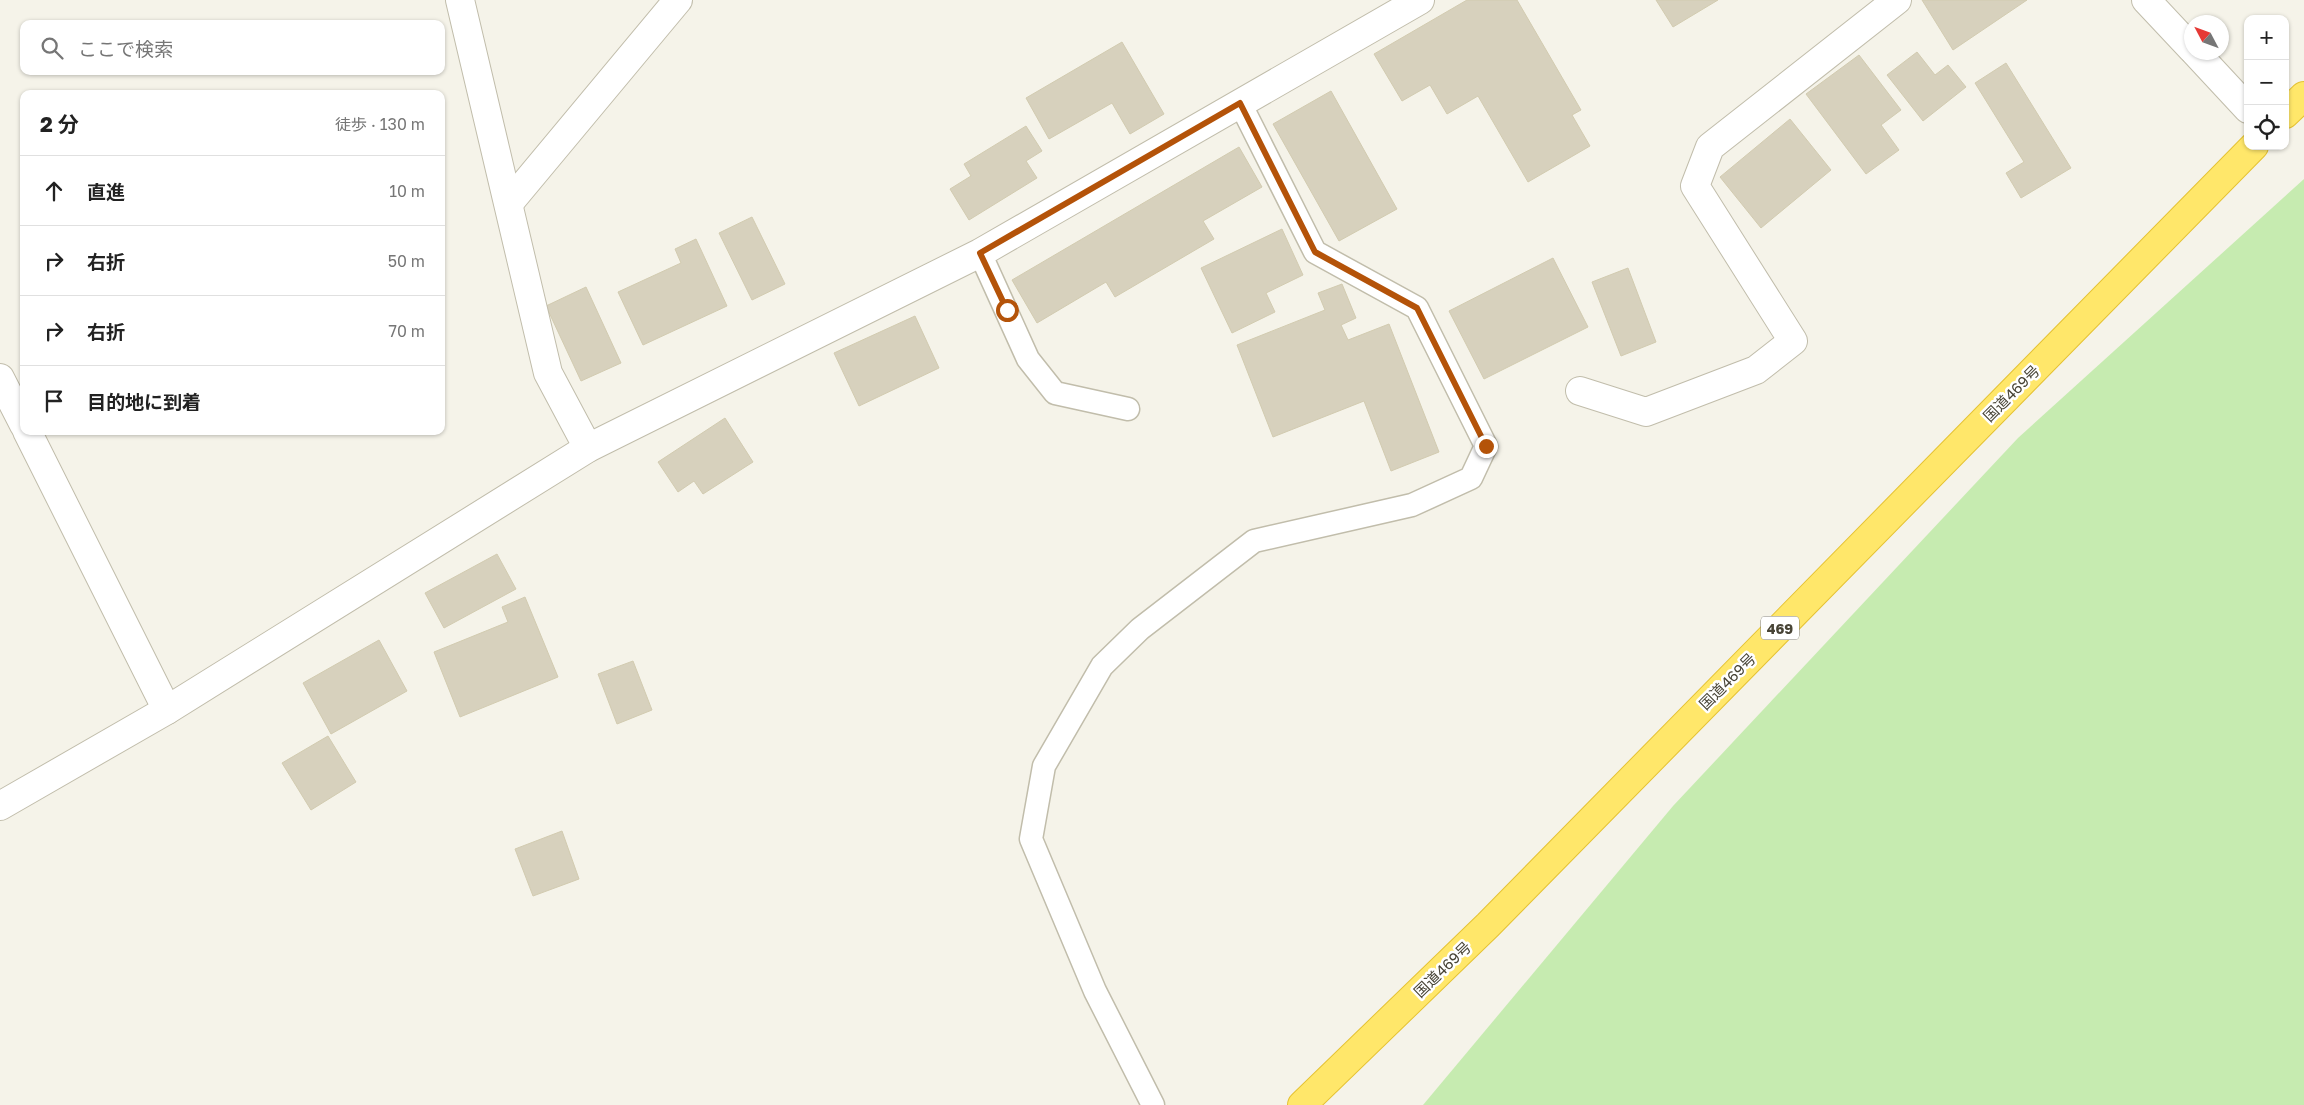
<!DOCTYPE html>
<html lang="ja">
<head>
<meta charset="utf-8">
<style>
	:root { --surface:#fff; --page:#f2f2f2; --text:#222; --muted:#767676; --line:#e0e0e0 }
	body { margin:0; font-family:"Golos Text","Noto Sans JP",sans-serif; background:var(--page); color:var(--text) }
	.controls { position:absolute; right:15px; top:15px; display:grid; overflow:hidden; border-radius:10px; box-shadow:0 1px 4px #0004 }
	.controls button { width:45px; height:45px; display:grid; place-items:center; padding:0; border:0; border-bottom:1px solid var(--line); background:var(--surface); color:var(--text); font:25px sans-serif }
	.compass { position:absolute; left:2184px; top:15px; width:45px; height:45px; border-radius:50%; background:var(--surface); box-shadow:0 1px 4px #0004; rotate:311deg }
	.stop { position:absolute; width:15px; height:15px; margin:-11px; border:4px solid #b45309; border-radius:50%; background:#fff }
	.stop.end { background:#b45309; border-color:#fff; box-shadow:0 1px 5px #0008 }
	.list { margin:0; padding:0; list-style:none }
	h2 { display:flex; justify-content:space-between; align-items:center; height:65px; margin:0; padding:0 20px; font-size:21px }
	h2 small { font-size:16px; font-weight:400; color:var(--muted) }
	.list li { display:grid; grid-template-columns:32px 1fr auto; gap:15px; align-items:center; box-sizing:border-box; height:70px; padding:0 20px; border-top:1px solid var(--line) }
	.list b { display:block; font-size:19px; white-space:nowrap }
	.list em { font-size:16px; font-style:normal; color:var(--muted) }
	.icon { flex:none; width:28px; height:28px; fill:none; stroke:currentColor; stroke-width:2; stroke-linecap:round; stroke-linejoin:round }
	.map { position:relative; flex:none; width:2304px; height:1105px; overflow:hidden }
	.search { position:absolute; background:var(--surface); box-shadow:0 1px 4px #0004; left:20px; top:20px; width:425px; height:55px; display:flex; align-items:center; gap:12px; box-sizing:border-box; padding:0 18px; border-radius:10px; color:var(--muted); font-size:19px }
	.panel { position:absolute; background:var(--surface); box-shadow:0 1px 4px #0004; left:20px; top:90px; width:425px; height:345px; border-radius:10px }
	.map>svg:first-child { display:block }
	.green { fill:#c6ebb0 }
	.building { fill:#d7d1bd; stroke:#d2cbb0 }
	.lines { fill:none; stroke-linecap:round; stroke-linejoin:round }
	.lane-casing { stroke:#c1bdab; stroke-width:25 }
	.street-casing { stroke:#c1bdab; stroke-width:30 }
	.highway-casing { stroke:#e5c233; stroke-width:30 }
	.lane { stroke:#fff; stroke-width:22 }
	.street { stroke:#fff; stroke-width:28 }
	.highway { stroke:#ffe76a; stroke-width:28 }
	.route { stroke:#b45309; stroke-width:6 }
	.labels { text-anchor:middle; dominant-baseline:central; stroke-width:5; stroke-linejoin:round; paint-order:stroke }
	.shield { fill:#fff; stroke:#807d73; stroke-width:1 }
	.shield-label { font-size:14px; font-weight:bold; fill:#494537 }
	.street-label { font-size:15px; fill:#494537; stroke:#fff }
</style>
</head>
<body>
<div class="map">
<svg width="2304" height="1105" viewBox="0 0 2304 1105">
	<rect width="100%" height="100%" fill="#f5f3e9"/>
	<!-- green -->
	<path class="green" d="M2304 179V1105H1423L1673 806 2018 438Z"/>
	<!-- building -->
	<g class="building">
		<path d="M1467 0H1517L1581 110 1572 115 1590 146 1528 182 1478 96 1447 114 1430 85 1402 101 1374 54Z"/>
		<path d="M1656 0H1718L1673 27Z"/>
		<path d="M1922 0H2027L1953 50Z"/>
		<path d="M1122 42 1164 114 1130 134 1112 103 1049 139 1026 98Z"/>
		<path d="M1917 52 1935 75 1948 65 1966 87 1923 121 1887 75Z"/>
		<path d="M1859 55 1901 110 1881 125 1899 150 1866 174 1806 94Z"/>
		<path d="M2006 63 2071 168 2021 198 2006 173 2024 162 1975 83Z"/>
		<path d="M1331 91 1397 209 1339 241 1273 124Z"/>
		<path d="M1790 119 1831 170 1761 228 1720 177Z"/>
		<path d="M1026 126 1042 151 1026 161 1037 178 969 220 950 189 971 176 964 164Z"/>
		<path d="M1239 147 1262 187 1203 221 1214 239 1115 297 1106 282 1037 323 1012 280Z"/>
		<path d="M752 217 785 284 752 300 719 233Z"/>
		<path d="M1282 229 1303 275 1266 293 1275 312 1232 333 1201 268Z"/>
		<path d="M696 239 727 306 643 345 618 292 681 263 675 249Z"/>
		<path d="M1553 258 1588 327 1484 379 1449 311Z"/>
		<path d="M1628 268 1656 342 1621 356 1592 282Z"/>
		<path d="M1342 284 1356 318 1341 325 1348 340 1389 324 1439 452 1391 471 1364 401 1273 437 1237 345 1325 310 1318 293Z"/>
		<path d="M586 287 621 363 581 381 546 306Z"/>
		<path d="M915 316 939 368 859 406 834 353Z"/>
		<path d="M725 418 753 462 703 494 694 481 678 492 658 462Z"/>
		<path d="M497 554 516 589 444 628 425 593Z"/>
		<path d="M525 597 558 677 460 717 434 652 508 622 502 607Z"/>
		<path d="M379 640 407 691 331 734 303 683Z"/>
		<path d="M633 661 652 710 617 724 598 674Z"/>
		<path d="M328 736 356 782 311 810 282 763Z"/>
		<path d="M562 831 579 879 533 896 515 849Z"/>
	</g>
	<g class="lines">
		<!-- lane casing -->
		<g class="lane-casing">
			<g id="lane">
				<path d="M980 253 1028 359 1055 393 1128 409"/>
				<path d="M1153 1105 1095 991 1031 839 1044 766 1102 666 1140 629 1254 541 1412 505 1471 478 1486 446 1417 308 1315 252 1240 103"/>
			</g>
		</g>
		<!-- street casing -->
		<g class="street-casing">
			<g id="street">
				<path d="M460 0 548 373 588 448"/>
				<path d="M2146 0 2192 49"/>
				<path d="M2195 52 2248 109"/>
				<path d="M509 203 678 0"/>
				<path d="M0 378 24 425"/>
				<path d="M1580 391 1646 412 1756 370 1793 341 1695 186 1710 147 1897 0"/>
				<path d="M27 431 167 710"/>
				<path d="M0 806 167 710 588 448 980 253 1420 0"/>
			</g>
		</g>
		<!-- highway casing -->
		<g class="highway-casing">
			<g id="highway">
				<path d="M2285 114 2304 96"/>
				<path d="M1302 1105 1488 925 2254 146"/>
			</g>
		</g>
		<!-- lane -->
		<use href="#lane" class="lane"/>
		<!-- street -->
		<use href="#street" class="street"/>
		<!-- highway -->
		<use href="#highway" class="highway"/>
	</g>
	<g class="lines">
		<!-- route -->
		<path class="route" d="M1007 310 980 253 1240 103 1315 252 1417 308 1486 446"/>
	</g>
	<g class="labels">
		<!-- shield labels -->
		<rect class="shield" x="1761" y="616.5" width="38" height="23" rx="4"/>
		<g class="shield-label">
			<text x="1780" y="628">469</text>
		</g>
		<!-- street labels -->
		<g class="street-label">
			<text transform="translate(2011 393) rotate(-45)">国道469号</text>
			<text transform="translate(1727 681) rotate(-45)">国道469号</text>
			<text transform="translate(1442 969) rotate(-44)">国道469号</text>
		</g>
	</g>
</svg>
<div class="controls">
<button>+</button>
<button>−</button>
<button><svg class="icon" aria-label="locate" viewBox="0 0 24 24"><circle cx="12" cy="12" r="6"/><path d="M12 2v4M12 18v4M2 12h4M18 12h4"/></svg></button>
</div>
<svg class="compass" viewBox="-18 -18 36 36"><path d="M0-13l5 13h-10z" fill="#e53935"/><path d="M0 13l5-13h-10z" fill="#767676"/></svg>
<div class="stop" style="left:1007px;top:310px"></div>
<div class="stop end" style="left:1486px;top:446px"></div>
<div class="search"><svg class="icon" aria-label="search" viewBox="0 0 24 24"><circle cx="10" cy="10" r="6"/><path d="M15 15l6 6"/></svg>ここで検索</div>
<section class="panel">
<h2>2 分<small>徒歩 · 130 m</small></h2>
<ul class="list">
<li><svg class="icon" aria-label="ahead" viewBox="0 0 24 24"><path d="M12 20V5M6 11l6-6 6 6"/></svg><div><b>直進</b></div><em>10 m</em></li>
<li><svg class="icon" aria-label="right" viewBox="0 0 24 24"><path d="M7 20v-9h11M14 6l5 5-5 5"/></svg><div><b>右折</b></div><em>50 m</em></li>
<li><svg class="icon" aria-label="right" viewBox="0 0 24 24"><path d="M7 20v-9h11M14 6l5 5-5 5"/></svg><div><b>右折</b></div><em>70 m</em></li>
<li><svg class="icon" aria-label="arrive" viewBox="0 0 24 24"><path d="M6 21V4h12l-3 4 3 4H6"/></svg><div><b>目的地に到着</b></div></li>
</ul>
</section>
</div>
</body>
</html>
